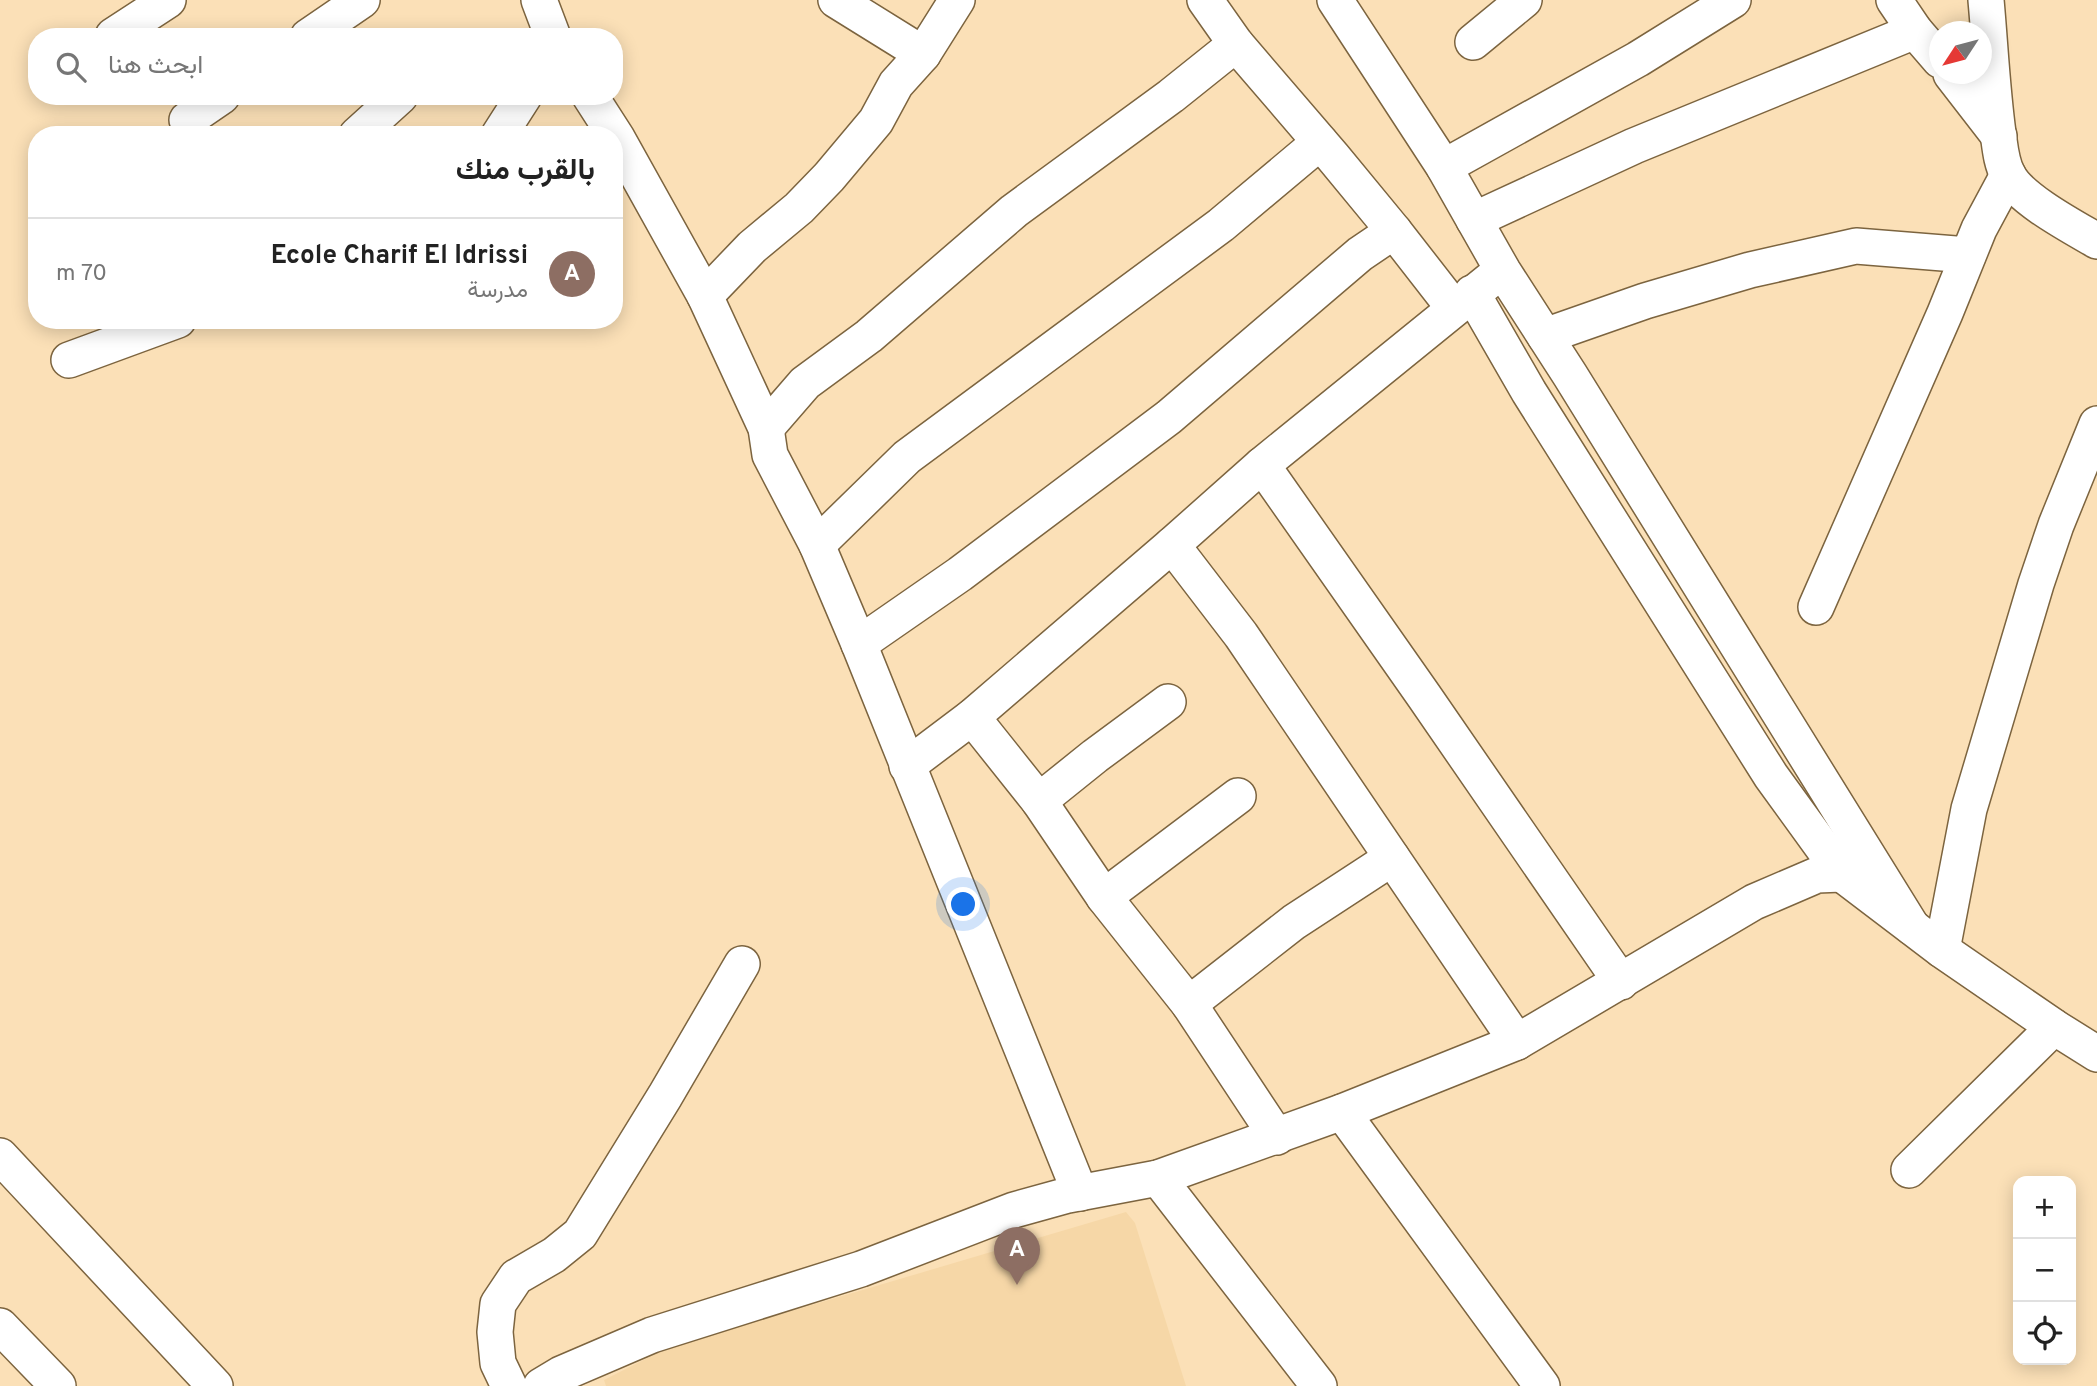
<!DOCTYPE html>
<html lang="ar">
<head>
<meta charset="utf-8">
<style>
	:root { --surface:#fff; --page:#f2f2f2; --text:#222; --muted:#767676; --line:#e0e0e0; --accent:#2563eb }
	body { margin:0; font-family:Overpass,Vazirmatn,sans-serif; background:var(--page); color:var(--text); direction:rtl }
	.controls { position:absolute; right:21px; bottom:21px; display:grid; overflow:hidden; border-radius:14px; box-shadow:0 4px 18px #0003 }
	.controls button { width:63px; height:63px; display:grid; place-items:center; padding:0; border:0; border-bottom:2px solid var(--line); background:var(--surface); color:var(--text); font:35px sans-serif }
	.compass { position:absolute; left:1929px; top:21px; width:63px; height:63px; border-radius:50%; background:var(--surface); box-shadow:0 4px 18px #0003; rotate:234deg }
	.you { position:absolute; left:964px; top:905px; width:24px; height:24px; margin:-18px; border:5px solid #fff; border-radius:50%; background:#1a73e8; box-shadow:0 0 0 10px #1a73e833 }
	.badge { display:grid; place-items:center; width:46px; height:46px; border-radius:50%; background:var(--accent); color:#fff; font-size:23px; font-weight:700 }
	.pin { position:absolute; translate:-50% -58px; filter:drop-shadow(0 2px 4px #0008) }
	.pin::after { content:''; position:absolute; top:37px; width:24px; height:21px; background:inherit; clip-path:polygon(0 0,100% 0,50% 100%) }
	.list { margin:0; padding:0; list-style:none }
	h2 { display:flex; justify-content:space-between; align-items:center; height:91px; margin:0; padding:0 28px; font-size:30px }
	h2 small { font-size:23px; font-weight:400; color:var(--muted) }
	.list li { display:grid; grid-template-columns:46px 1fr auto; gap:21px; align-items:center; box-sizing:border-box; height:112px; padding:0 28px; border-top:2px solid var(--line) }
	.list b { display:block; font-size:26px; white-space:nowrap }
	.list p { margin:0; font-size:23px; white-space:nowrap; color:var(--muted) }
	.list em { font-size:23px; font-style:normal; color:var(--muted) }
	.icon { flex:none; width:38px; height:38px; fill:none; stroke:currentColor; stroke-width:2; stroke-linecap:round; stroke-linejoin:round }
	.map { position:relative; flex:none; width:2097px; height:1386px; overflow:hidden; direction:ltr }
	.search { position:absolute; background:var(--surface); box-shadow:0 4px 18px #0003; left:28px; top:28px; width:595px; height:77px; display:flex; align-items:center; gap:18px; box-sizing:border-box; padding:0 24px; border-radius:28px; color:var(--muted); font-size:26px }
	.panel { position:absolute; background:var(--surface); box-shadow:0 4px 18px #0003; left:28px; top:126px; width:595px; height:203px; border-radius:28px; direction:rtl }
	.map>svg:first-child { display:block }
	.built { fill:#f6d7a7 }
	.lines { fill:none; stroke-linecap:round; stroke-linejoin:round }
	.street-casing { stroke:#7c643f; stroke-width:38 }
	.street { stroke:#fff; stroke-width:35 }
</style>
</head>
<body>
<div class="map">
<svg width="2097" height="1386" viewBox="0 0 2097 1386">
	<rect width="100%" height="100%" fill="#fbe0b7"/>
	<!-- built -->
	<path class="built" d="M1126 1212 1135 1223 1186 1386H606L604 1380 667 1348Z"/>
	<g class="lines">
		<!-- street casing -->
		<g class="street-casing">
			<g id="street">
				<path d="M539 0 553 37"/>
				<path d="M836 0 923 54"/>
				<path d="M1205 0 1236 44 1333 157 1394 231 1454 308"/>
				<path d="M1335 0 1444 167 1503 271 1570 375 1912 927"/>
				<path d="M1894 0 1915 31 1940 60"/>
				<path d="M1986 0C1990 44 1992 89 1998 133 2000 146 2001 163 2008 175 2020 199 2073 227 2097 241"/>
				<path d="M113 36 168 0"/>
				<path d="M308 37 362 0"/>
				<path d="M1473 42 1524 0"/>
				<path d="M1951 74 1999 136"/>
				<path d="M590 96 617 138 705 296 766 428 770 455 817 545 859 644 1080 1193"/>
				<path d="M187 120 222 96"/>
				<path d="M357 135 400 96"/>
				<path d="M499 135 524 96"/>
				<path d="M1444 167 1638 59 1733 0"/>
				<path d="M1474 220 1634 146 1915 31"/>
				<path d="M1472 293 1529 392 1771 776 1842 874 1942 950 2054 1027 2097 1054"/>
				<path d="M705 296 752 247 799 208 829 177 876 121 896 84 923 54 957 0"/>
				<path d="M1545 336 1645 301 1750 270 1856 246 1968 255"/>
				<path d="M69 360 178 320"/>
				<path d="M766 428 805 383 869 336 1014 211 1171 96 1236 44"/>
				<path d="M1262 465 1424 696 1621 982"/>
				<path d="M817 545 907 457 1221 225 1320 142"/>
				<path d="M1172 545 1241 635 1517 1042"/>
				<path d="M1816 607 1945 313 1979 229 2008 175"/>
				<path d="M859 644 960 574 1169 417 1360 254 1394 231"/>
				<path d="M972 717 1039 801 1104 897 1189 1004 1277 1137"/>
				<path d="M907 766 972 717 1172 545 1262 465 1490 280"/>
				<path d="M1039 801 1095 756 1168 702"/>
				<path d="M1104 897 1238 796"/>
				<path d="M1942 950 1969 809 2036 584 2056 525 2097 424"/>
				<path d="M1189 1004 1294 922 1392 858"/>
				<path d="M1342 1112 1542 1386"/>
				<path d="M0 1156 215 1386"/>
				<path d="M1909 1170 2054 1027"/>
				<path d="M1158 1178 1319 1386"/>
				<path d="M0 1326 58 1386"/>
				<path d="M509 1386 498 1363 495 1332 498 1304 516 1277 554 1255 580 1234 665 1096 742 964"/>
				<path d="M541 1386 561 1374 652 1335 861 1269 1014 1210 1068 1195 1158 1178 1342 1112 1517 1042 1754 902 1817 875 1842 874"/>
			</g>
		</g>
		<!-- street -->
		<use href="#street" class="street"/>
	</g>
</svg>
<div class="controls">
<button>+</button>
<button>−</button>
<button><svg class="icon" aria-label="locate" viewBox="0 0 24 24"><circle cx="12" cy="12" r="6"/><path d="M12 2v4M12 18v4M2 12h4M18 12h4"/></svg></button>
</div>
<svg class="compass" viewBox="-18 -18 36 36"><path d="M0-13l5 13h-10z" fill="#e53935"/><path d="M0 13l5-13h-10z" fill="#767676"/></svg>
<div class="you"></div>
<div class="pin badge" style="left:1017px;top:1285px;background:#8d6e63">A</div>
<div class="search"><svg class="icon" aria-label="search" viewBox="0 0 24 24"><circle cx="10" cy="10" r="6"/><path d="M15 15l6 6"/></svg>ابحث هنا</div>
<section class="panel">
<h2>بالقرب منك<small></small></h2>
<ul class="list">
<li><span class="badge" style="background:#8d6e63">A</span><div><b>Ecole Charif El Idrissi</b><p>مدرسة</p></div><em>70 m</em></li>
</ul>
</section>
</div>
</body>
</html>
